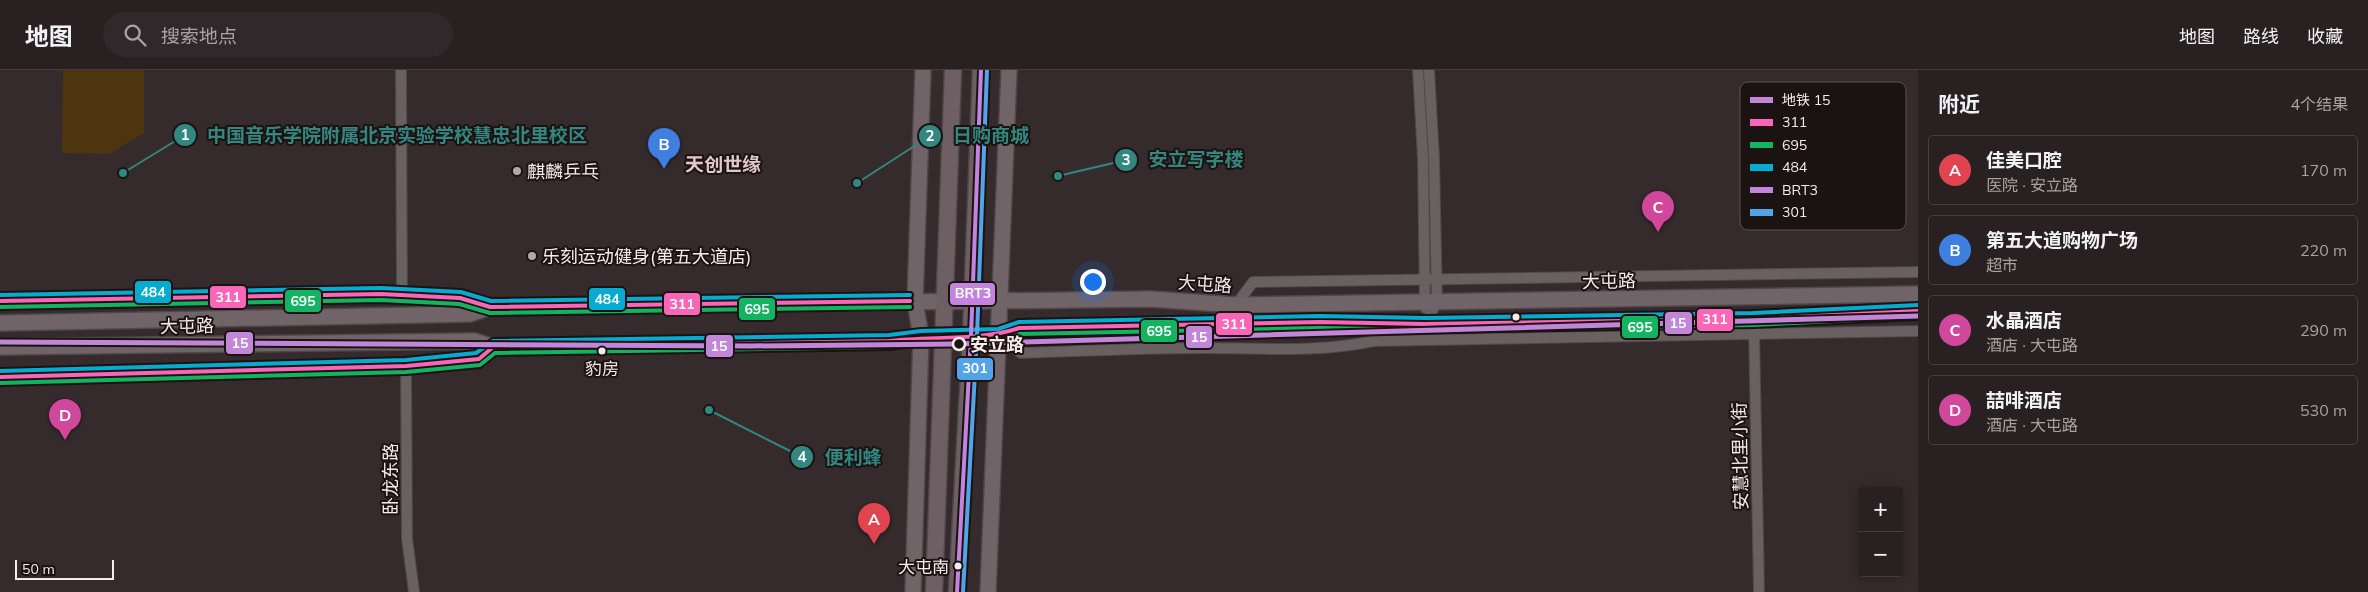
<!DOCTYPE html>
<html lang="zh">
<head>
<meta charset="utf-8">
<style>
	:root { --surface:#282021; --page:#30282a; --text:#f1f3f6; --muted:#a5a3a5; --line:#443e3f; --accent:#0b8043 }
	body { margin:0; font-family:Mulish,"Noto Sans SC",sans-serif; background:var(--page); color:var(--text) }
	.controls { position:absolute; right:15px; bottom:15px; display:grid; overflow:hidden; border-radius:5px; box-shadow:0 2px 12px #0003 }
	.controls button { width:45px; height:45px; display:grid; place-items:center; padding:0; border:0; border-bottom:1px solid var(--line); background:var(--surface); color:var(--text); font:25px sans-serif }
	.scale { position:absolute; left:15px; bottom:12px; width:99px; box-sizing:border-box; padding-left:5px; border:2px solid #f8eaeb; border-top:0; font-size:14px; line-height:18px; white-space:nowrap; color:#f8eaeb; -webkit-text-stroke:4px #1b1212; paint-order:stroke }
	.you { position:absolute; left:1092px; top:211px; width:18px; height:18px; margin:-12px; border:4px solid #fff; border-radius:50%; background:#1a73e8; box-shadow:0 0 0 8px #1a73e833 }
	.badge { display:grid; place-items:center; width:32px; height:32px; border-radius:50%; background:var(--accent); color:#fff; font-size:16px; font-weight:700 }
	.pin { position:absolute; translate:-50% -41px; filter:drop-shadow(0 1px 2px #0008) }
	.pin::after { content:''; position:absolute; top:26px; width:18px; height:15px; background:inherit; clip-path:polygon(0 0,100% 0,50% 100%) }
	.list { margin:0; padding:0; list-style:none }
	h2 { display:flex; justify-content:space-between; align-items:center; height:65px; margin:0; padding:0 20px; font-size:21px }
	h2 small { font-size:16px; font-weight:400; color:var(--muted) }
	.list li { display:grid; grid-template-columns:32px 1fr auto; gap:15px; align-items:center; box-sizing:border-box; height:70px; margin:0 10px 10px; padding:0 10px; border:1px solid var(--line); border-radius:5px }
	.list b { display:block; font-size:19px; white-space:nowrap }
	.list p { margin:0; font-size:16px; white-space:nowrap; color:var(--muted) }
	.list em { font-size:16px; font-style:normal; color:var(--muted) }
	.icon { flex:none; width:28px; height:28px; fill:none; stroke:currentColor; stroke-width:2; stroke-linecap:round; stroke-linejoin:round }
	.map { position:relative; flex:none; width:1918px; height:522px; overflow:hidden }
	header { display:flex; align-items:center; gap:30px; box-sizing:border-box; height:70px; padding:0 25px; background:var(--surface); border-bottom:1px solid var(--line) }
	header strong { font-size:24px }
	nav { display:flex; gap:28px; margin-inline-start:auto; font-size:18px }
	.search { width:350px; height:45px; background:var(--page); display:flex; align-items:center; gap:12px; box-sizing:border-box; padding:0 18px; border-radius:28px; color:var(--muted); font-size:19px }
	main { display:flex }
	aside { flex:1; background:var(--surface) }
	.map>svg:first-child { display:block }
	.green { fill:#4d3510 }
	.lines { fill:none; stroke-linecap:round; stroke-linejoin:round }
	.street-casing { stroke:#504748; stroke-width:12 }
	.secondary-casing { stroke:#504748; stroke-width:18 }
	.primary-casing { stroke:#504748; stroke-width:19 }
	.street { stroke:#686061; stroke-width:10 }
	.secondary { stroke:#706468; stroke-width:15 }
	.primary { stroke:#6e5f65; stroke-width:16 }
	.bus-1-casing { stroke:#1b1212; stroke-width:8 }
	.bus-2-casing { stroke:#1b1212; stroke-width:8 }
	.bus-3-casing { stroke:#1b1212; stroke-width:8 }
	.bus-4-casing { stroke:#1b1212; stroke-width:8 }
	.bus-5-casing { stroke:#1b1212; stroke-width:8 }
	.bus-1 { stroke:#fa66b7; stroke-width:4 }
	.bus-2 { stroke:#13b361; stroke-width:4 }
	.bus-3 { stroke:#06acd0; stroke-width:4 }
	.bus-4 { stroke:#c483df; stroke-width:4 }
	.bus-5 { stroke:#53a3e8; stroke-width:4 }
	.metro-1-casing { stroke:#1b1212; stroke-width:9 }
	.metro-1 { stroke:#c286d9; stroke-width:5 }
	.poi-dot { fill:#b4a7a8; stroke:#1b1212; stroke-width:2 }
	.bus-dot { fill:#f8eaeb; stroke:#1b1212; stroke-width:2 }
	.stop-dot { fill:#1b1212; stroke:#f8eaeb; stroke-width:2.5 }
	.labels { text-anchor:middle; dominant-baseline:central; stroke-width:4; stroke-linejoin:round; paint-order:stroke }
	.bus-label { font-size:17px; fill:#f8eaeb; stroke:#1b1212 }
	.poi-label { font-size:18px; fill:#f8eaeb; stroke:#1b1212; text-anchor:start }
	.street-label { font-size:18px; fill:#f8eaeb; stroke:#1b1212 }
	.stop-label { font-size:18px; font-weight:bold; fill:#f8eaeb; stroke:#1b1212; text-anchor:start }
	.neighbourhood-label { font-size:19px; font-weight:bold; fill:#e2c7c9; stroke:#1b1212 }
	.key { fill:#1b1212; stroke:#5d5353; stroke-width:1 }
	.key-label { font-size:14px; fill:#f8eaeb }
	.leader { fill:none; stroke:#328781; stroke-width:2 }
	.callout-dot { fill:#328781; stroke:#1b1212; stroke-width:2 }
	.mark-label { font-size:15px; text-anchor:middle; font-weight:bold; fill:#fff }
	.callout-label { font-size:19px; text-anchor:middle; font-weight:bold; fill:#328781; stroke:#1b1212; stroke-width:4; stroke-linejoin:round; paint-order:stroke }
	.line-badge { stroke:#1b1212; stroke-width:2 }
	.badge-label { font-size:14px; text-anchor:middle; font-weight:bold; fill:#fff }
</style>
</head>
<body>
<header>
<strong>地图</strong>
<div class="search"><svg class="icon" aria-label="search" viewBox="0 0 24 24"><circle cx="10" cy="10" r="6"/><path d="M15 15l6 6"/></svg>搜索地点</div>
<nav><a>地图</a><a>路线</a><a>收藏</a></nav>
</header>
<main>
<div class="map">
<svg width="1918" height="522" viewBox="0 0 1918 522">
	<rect width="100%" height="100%" fill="#352a2c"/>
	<!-- green -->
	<path class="green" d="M63 0H144V63L109 84 62 83Z"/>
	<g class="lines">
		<!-- street casing -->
		<g class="street-casing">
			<g id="street">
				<path d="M401 0 402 225"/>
				<path d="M1418 0 1423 89 1425 238"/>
				<path d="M1236 235 1253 212 1918 202"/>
				<path d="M1425 254 1437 232 1434 87 1429 0"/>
				<path d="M1754 258 1759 522"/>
				<path d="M999 265 1021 283C1083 281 1145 278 1207 278 1266 278 1315 283 1374 271L1918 261"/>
				<path d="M406 296 407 468 414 522"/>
			</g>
		</g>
		<!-- secondary casing -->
		<g class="secondary-casing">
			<g id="secondary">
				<path d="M0 231 381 224 460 228 490 237 1151 229 1236 235 1918 224"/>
				<path d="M0 253 470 244 490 237"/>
				<path d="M0 277 475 271 493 277 889 271 921 267 999 265 1019 258 1320 252 1425 254 1753 249 1918 241"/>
				<path d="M0 307 406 296 479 289 493 277"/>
				<path d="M913 522 921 267 915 231 923 0"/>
				<path d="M988 522 1009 0"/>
			</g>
		</g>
		<!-- primary casing -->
		<g class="primary-casing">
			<g id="primary">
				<path d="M934 522 953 0"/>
				<path d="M957 522 971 266 981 0"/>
			</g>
		</g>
		<!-- street -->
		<use href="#street" class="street"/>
		<!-- secondary -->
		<use href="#secondary" class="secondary"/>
		<!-- primary -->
		<use href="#primary" class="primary"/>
		<!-- bus-1 casing -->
		<g class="bus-1-casing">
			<g id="bus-1">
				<path d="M0 231 381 224 460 228 490 237 910 231"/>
				<path d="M0 307 406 296 479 289 493 277 889 271C931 266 981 271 1019 258L1320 252 1425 254 1753 249 1918 241"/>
			</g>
		</g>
		<!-- bus-2 casing -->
		<g class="bus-2-casing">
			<g id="bus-2">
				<path d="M0 237 381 230 459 234 490 243 910 237"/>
				<path d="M0 313 406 302 480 295 495 283 889 277 921 273 1000 271 1020 264 1320 258 1425 260 1753 255 1918 247"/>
			</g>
		</g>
		<!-- bus-3 casing -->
		<g class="bus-3-casing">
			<g id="bus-3">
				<path d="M0 225 381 218 461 222 491 231 910 225"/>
				<path d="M0 301 406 290 476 283 493 271 889 265 921 261 998 259 1019 252 1320 246 1425 248 1753 243 1918 235"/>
			</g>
		</g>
		<!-- bus-4 casing -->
		<g class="bus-4-casing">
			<path id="bus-4" d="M957 522 971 266 981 0"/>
		</g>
		<!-- bus-5 casing -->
		<g class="bus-5-casing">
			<path id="bus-5" d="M963 522 977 266 987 0"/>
		</g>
		<!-- bus-1 -->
		<use href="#bus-1" class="bus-1"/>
		<!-- bus-2 -->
		<use href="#bus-2" class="bus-2"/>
		<!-- bus-3 -->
		<use href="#bus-3" class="bus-3"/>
		<!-- bus-4 -->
		<use href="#bus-4" class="bus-4"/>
		<!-- bus-5 -->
		<use href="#bus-5" class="bus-5"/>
		<!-- metro-1 casing -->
		<g class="metro-1-casing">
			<path id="metro-1" d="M0 272 751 276 956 274 1918 246"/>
		</g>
		<!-- metro-1 -->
		<use href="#metro-1" class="metro-1"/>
	</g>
	<!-- markers -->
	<g class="poi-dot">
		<circle cx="517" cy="101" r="5"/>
		<circle cx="532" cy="186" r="5"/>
	</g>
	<g class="bus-dot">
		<circle cx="1516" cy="247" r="4.5"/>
		<circle cx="602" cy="281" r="4.5"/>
		<circle cx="958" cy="496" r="4.5"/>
	</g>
	<circle class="stop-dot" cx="959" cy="274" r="6"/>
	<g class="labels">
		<!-- bus labels -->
		<g class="bus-label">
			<text x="602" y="298">豹房</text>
			<text x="949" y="496" text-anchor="end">大屯南</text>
		</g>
		<!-- poi labels -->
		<g class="poi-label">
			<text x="527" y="101">麒麟乒乓</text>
			<text x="542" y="186">乐刻运动健身(第五大道店)</text>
		</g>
		<!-- street labels -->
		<g class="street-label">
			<text transform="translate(1609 211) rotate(-1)">大屯路</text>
			<text transform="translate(1205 214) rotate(4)">大屯路</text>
			<text transform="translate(187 256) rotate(-1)">大屯路</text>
			<text transform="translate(1740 386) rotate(-91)">安慧北里小街</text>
			<text transform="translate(390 409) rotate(-90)">卧龙东路</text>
		</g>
		<!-- stop labels -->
		<g class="stop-label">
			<text x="970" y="274">安立路</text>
		</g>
		<!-- neighbourhood labels -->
		<g class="neighbourhood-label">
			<text x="723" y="94">天创世缘</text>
		</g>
	</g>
	<!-- legend -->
	<rect x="1740" y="12" width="166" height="148" rx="8" class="key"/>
	<rect x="1750" y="27" width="23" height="6" fill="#c286d9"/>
	<rect x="1750" y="49" width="23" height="7" fill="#fa66b7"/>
	<rect x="1750" y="72" width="23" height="6" fill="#13b361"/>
	<rect x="1750" y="94" width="23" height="7" fill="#06acd0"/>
	<rect x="1750" y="117" width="23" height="6" fill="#c483df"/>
	<rect x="1750" y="139" width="23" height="7" fill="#53a3e8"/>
	<g class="key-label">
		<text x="1782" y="35">地铁 15</text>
		<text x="1782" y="57">311</text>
		<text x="1782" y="80">695</text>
		<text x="1782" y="102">484</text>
		<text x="1782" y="125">BRT3</text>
		<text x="1782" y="147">301</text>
	</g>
	<!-- callouts -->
	<path class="leader" d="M123 103L185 65M857 113L930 66M1058 106L1126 90M709 340L802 387"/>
	<g class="callout-dot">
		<circle cx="123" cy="103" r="5"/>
		<circle cx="857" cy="113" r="5"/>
		<circle cx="1058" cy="106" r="5"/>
		<circle cx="709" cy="340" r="5"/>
		<circle cx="185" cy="65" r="12"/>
		<circle cx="930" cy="66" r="12"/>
		<circle cx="1126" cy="90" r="12"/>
		<circle cx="802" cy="387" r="12"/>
	</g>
	<g class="mark-label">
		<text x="185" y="70">1</text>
		<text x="930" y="71">2</text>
		<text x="1126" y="95">3</text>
		<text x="802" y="392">4</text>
	</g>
	<g class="callout-label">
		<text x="397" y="72">中国音乐学院附属北京实验学校慧忠北里校区</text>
		<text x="991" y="72">日购商城</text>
		<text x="1196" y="96">安立写字楼</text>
		<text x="853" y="394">便利蜂</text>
	</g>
	<g class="line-badge">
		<rect x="134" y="210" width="38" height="24" rx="5" fill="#06acd0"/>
		<rect x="949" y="212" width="47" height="24" rx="5" fill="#c483df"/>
		<rect x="209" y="215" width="38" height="24" rx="5" fill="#fa66b7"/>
		<rect x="588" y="217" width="38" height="24" rx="5" fill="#06acd0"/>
		<rect x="284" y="219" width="38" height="24" rx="5" fill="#13b361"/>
		<rect x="663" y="222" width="38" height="24" rx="5" fill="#fa66b7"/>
		<rect x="738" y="227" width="38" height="24" rx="5" fill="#13b361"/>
		<rect x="1696" y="238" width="38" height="24" rx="5" fill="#fa66b7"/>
		<rect x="1664" y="241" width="29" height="24" rx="5" fill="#c286d9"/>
		<rect x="1215" y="242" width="38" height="24" rx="5" fill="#fa66b7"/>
		<rect x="1621" y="245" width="38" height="24" rx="5" fill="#13b361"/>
		<rect x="1140" y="249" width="38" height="24" rx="5" fill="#13b361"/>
		<rect x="1185" y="255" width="28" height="24" rx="5" fill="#c286d9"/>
		<rect x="225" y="261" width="29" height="24" rx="5" fill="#c286d9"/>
		<rect x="705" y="264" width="29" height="24" rx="5" fill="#c286d9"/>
		<rect x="956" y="287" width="38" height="24" rx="5" fill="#53a3e8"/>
	</g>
	<g class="badge-label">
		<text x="153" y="227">484</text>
		<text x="973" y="228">BRT3</text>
		<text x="228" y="232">311</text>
		<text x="607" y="234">484</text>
		<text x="303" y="236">695</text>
		<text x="682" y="239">311</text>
		<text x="757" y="244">695</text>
		<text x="1715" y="254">311</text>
		<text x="1678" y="258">15</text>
		<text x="1234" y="259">311</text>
		<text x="1640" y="262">695</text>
		<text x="1159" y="266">695</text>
		<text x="1199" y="272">15</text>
		<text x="240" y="278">15</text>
		<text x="719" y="281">15</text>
		<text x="975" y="303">301</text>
	</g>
</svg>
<div class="controls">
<button>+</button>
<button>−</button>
</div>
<div class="scale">50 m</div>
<div class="you"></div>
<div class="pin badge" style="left:874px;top:474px;background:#e0444e">A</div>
<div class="pin badge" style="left:664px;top:99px;background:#3f7fe0">B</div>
<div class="pin badge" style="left:1658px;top:162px;background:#d1479c">C</div>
<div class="pin badge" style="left:65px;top:370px;background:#d1479c">D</div>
</div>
<aside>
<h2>附近<small>4个结果</small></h2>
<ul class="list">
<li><span class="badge" style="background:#e0444e">A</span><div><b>佳美口腔</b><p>医院 · 安立路</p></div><em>170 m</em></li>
<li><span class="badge" style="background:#3f7fe0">B</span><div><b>第五大道购物广场</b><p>超市</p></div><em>220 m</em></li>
<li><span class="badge" style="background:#d1479c">C</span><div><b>水晶酒店</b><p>酒店 · 大屯路</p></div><em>290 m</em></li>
<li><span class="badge" style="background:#d1479c">D</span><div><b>喆啡酒店</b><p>酒店 · 大屯路</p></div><em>530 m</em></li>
</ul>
</aside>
</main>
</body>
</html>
